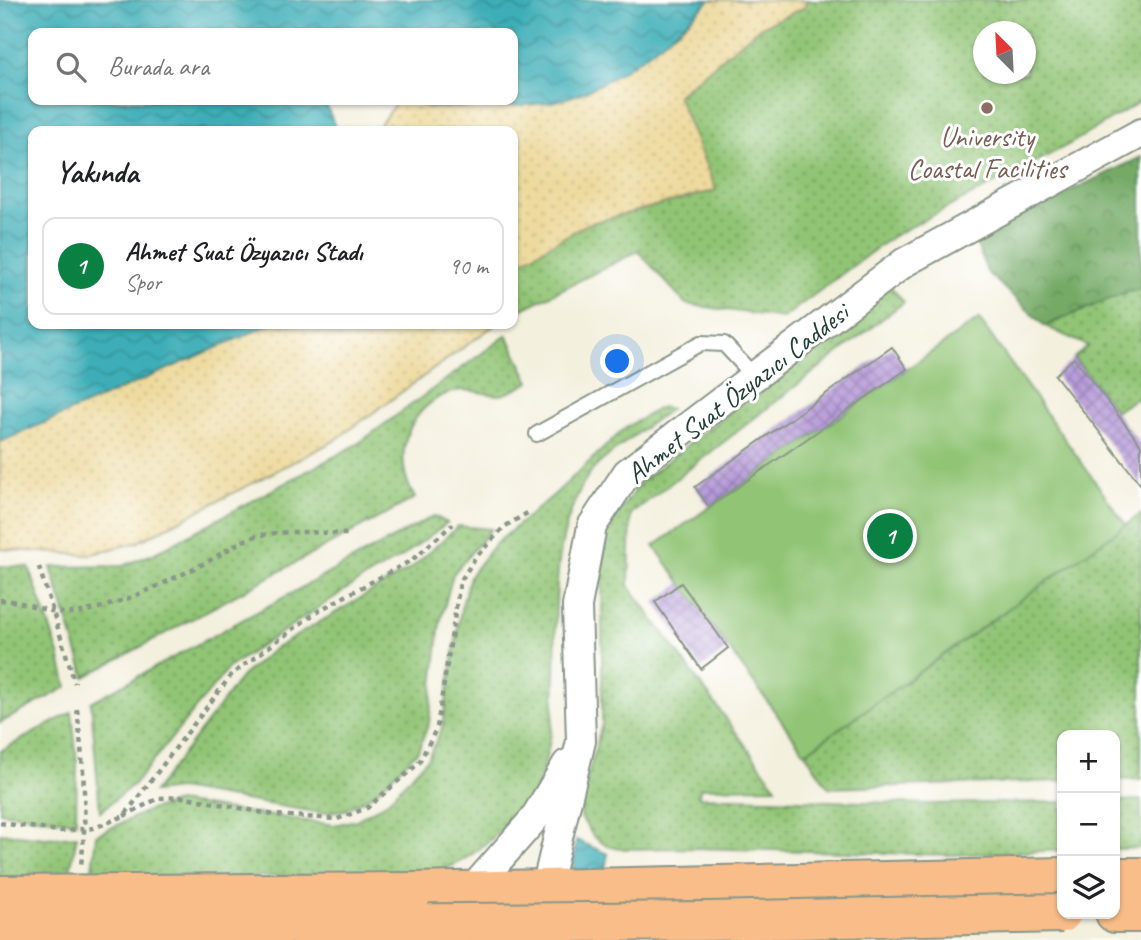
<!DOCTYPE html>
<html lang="tr">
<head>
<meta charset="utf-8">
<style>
	:root { --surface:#fff; --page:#f6f6f6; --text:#202124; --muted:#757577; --line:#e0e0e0; --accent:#0b8043 }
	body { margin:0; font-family:Caveat,sans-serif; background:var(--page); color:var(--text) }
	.controls { position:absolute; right:21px; bottom:21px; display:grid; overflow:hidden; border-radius:14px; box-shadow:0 2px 5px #0004 }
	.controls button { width:63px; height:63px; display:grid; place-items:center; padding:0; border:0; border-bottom:2px solid var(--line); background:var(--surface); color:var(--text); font:35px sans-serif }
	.compass { position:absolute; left:973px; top:21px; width:63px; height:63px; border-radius:50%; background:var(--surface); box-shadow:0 2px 5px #0004; rotate:336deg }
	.you { position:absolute; left:618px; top:362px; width:24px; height:24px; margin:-18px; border:5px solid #fff; border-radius:50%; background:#1a73e8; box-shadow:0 0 0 10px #1a73e833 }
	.badge { display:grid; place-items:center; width:46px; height:46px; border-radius:50%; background:var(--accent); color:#fff; font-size:23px; font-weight:700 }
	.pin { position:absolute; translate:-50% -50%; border:4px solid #fff; box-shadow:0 2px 7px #0006 }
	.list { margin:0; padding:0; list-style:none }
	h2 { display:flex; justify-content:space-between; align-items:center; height:91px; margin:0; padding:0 28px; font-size:30px }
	h2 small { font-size:23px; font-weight:400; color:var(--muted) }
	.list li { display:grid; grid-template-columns:46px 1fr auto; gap:21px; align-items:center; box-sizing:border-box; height:98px; margin:0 14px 14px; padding:0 14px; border:2px solid var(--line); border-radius:14px }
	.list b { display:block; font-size:26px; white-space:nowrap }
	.list p { margin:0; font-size:23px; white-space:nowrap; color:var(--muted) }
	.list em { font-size:23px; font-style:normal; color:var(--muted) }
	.icon { flex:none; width:38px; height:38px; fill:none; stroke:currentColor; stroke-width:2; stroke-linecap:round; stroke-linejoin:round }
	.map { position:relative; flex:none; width:1141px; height:940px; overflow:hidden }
	.search { position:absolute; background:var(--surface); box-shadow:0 2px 5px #0004; left:28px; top:28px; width:490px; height:77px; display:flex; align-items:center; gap:18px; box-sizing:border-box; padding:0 24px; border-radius:14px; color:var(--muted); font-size:26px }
	.panel { position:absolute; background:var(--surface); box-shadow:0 2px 5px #0004; left:28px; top:126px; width:490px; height:203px; border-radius:14px }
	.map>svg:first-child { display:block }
	.grass { fill:url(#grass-dots); stroke:#588054; stroke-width:2; fill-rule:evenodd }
	.forest { fill:url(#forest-crowns); stroke:#4a744d; stroke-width:2 }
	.sand { fill:url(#sand-dots); stroke:#868c69; stroke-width:2 }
	.pitch { fill:#91c475; stroke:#588054; stroke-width:2 }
	.water { fill:url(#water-waves); stroke:#2e7676; stroke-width:2 }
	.building { fill:url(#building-cross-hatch) }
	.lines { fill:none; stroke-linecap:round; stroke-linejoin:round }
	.service-casing { stroke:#8a9689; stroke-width:18 }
	.minor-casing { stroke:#8a9689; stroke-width:32 }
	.trunk-casing { stroke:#8a9689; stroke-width:42 }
	.path { stroke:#8a9689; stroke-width:4.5; stroke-dasharray:5 5; stroke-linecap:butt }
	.service { stroke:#fff; stroke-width:14 }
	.minor { stroke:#fff; stroke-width:28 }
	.trunk { stroke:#f8bd89; stroke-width:38 }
	.trunk-bridge-casing { stroke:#8a9689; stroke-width:42; stroke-linecap:butt }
	.trunk-bridge { stroke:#f8bd89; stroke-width:38 }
	.education-dot { fill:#8d6e63; stroke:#fff; stroke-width:2.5 }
	.labels { text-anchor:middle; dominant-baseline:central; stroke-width:6; stroke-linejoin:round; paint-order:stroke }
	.education-label { font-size:28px; fill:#785e54; stroke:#fff }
	.street-label { font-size:28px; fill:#1f3d34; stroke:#fff }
</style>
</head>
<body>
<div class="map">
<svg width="1141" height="940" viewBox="0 0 1141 940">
	<defs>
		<pattern id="grass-dots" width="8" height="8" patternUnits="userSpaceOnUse" patternTransform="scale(1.75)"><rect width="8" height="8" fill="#91c475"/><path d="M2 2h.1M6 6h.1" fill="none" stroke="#76a061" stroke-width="1.8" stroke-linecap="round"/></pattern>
		<pattern id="forest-crowns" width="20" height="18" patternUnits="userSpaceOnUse" patternTransform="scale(1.75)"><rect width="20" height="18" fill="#74aa66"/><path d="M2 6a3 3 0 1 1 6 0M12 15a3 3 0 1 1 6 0" fill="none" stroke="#5f8c55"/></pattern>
		<pattern id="sand-dots" width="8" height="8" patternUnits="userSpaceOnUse" patternTransform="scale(1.75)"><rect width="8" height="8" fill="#eeda9e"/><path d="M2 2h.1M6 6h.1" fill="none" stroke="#ccbc89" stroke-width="1.8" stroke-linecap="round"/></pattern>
		<pattern id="water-waves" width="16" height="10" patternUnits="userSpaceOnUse" patternTransform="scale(1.75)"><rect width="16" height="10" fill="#3daeb7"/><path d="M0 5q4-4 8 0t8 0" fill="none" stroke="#338f96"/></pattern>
		<pattern id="building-cross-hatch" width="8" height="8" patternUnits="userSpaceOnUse" patternTransform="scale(1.75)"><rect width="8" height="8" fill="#b699d9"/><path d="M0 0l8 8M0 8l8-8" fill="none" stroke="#937eb1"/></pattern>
	</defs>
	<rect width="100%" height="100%" fill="#fff"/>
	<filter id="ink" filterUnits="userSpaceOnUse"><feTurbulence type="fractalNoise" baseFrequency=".0143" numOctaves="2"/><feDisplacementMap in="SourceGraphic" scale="14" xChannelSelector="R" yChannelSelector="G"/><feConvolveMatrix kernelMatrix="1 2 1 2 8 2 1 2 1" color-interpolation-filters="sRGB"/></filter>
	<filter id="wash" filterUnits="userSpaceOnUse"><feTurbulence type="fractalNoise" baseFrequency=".00686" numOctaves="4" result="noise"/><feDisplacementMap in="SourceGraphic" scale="28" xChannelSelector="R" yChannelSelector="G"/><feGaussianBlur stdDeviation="1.57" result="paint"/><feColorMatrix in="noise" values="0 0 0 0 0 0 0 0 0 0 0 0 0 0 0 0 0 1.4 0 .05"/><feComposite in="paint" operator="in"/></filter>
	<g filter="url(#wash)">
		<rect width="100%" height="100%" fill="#f4f0de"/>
		<!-- grass -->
		<g class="grass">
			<path d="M807 0H1141V101L1070 144 893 236 783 318 686 304 638 251 513 314V266L587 224 716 190 677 96 760 27 804 8ZM984 32H1026V74H984Z"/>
			<path d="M890 286 904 302 631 514 629 586 776 787 700 788 699 797 926 804 1062 802V850L952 855 693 848 620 849 607 846 593 836 581 817 582 797 602 724V567L606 540 616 516 642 481Z"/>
			<path d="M1141 289V404L1137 398 1116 411 1074 358 1088 346 1045 326 1121 294Z"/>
			<path d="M507 335 530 382C521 386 509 394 500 395 481 395 466 385 446 394 404 412 392 460 415 498L85 677 51 567 122 566 153 554 356 445Z"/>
			<path d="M661 407 670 409C652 423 598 460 588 476 526 574 582 697 531 800 525 811 510 821 501 830 480 851 459 865 431 875L91 878 96 835 147 811 177 802 334 825 356 820 386 803 428 758 442 728 461 609 470 576 493 546 555 494 624 429Z"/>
			<path d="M1141 514V779L1115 780V735H1062V781L829 788 805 753Z"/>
			<path d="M434 516 447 523 403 556 356 583 229 667 136 782 100 812 91 702Z"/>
			<path d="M458 526 491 529 453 574 440 623 429 723 418 751 375 793 345 810 321 813 179 789 154 792 242 676 274 649 413 567Z"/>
			<path d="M0 566 29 567 59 654 67 687 0 723Z"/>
			<path d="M72 712 77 762 76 822 0 812V751Z"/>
			<path d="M1141 800V848L1115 849V801Z"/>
			<path d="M0 833 45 838 77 836 56 940H0Z"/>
		</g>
		<!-- forest -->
		<path class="forest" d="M1141 157V289L1121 294 1045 326 987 272 974 237Z"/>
		<!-- sand -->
		<g class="sand">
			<path d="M710 0H807L804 8 760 27 677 95 716 190 587 224 513 266V131H375L398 100H412L428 108 511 106 561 100 611 78 680 29Z"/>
			<path d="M271 324H496L334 441 138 542 88 555 0 549V442Z"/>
		</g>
		<!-- pitch -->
		<path class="pitch" d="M979 319 1126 525 805 753 654 546Z"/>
		<!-- water -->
		<g class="water">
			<path d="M0 0H710C671 37 613 87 560 100 533 107 502 106 474 106 452 107 433 110 412 100H513V33H33V100H324L337 131H33V324H271L0 442Z"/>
			<path d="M576 840 608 854 604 875 572 873Z"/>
		</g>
		<g id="blocks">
			<!-- building -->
			<g class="building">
				<path d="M892 347 907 369 709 507 695 487Z"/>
				<path d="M1074 358 1141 445V485L1055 375Z"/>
				<path d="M681 583 728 648 701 669 655 602Z"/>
			</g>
		</g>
	</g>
	<g filter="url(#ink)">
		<use href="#blocks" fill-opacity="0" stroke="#8a9689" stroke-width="2"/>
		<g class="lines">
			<!-- service casing -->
			<g class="service-casing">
				<path id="service" d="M537 434 701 343 724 344 754 376"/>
			</g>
			<!-- minor casing -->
			<g class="minor-casing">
				<g id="minor">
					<path d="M546 888 581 741 577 606 592 526 627 473 905 262 1141 133"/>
					<path d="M471 891 534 819 567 764"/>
				</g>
			</g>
			<!-- trunk casing -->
			<g class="trunk-casing">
				<g id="trunk">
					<path d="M1115 877H1141"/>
					<path d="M413 892 1062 877"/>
					<path d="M1115 913H1141"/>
				</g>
			</g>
			<!-- path -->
			<g class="path">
				<path d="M39 567 75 683"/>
				<path d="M0 600C25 600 48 615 74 613 113 609 169 581 205 563 221 555 239 540 257 536 287 529 319 533 349 534"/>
				<path d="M77 709C83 762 88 812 81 865"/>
				<path d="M124 816 159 798 186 797 274 815 337 819 367 808 419 763 437 727 460 582 475 558 504 527 529 512"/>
				<path d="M0 823 60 831 94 828 124 816 232 674 318 611 412 560 453 524"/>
			</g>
			<!-- service -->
			<use href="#service" class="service"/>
			<!-- minor -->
			<use href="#minor" class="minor"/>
			<!-- trunk -->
			<use href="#trunk" class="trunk"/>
			<!-- trunk-bridge casing -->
			<g class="trunk-bridge-casing">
				<g id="trunk-bridge">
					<path d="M0 895 413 892"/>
					<path d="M0 927 709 921 1062 913"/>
				</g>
			</g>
			<!-- trunk-bridge -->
			<use href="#trunk-bridge" class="trunk-bridge"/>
		</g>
	</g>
	<!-- markers -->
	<circle class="education-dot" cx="987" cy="108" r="7"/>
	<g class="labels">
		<!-- education labels -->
		<g class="education-label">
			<text x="987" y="136">University<tspan x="987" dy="32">Coastal Facilities</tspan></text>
		</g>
		<!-- street labels -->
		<g class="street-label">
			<text transform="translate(737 393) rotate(-38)">Ahmet Suat Özyazıcı Caddesi</text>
		</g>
	</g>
</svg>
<div class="controls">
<button>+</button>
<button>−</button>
<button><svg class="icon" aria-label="layers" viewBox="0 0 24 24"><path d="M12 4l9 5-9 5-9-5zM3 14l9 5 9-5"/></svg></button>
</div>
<svg class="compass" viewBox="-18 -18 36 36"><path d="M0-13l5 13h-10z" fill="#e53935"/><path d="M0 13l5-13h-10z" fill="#757577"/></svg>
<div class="you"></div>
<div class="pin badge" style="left:890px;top:536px">1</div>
<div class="search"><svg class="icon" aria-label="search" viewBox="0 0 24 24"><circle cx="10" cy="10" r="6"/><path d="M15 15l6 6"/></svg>Burada ara</div>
<section class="panel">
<h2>Yakında<small></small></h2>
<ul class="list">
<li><span class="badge">1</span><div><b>Ahmet Suat Özyazıcı Stadı</b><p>Spor</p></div><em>90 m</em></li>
</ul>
</section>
</div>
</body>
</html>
